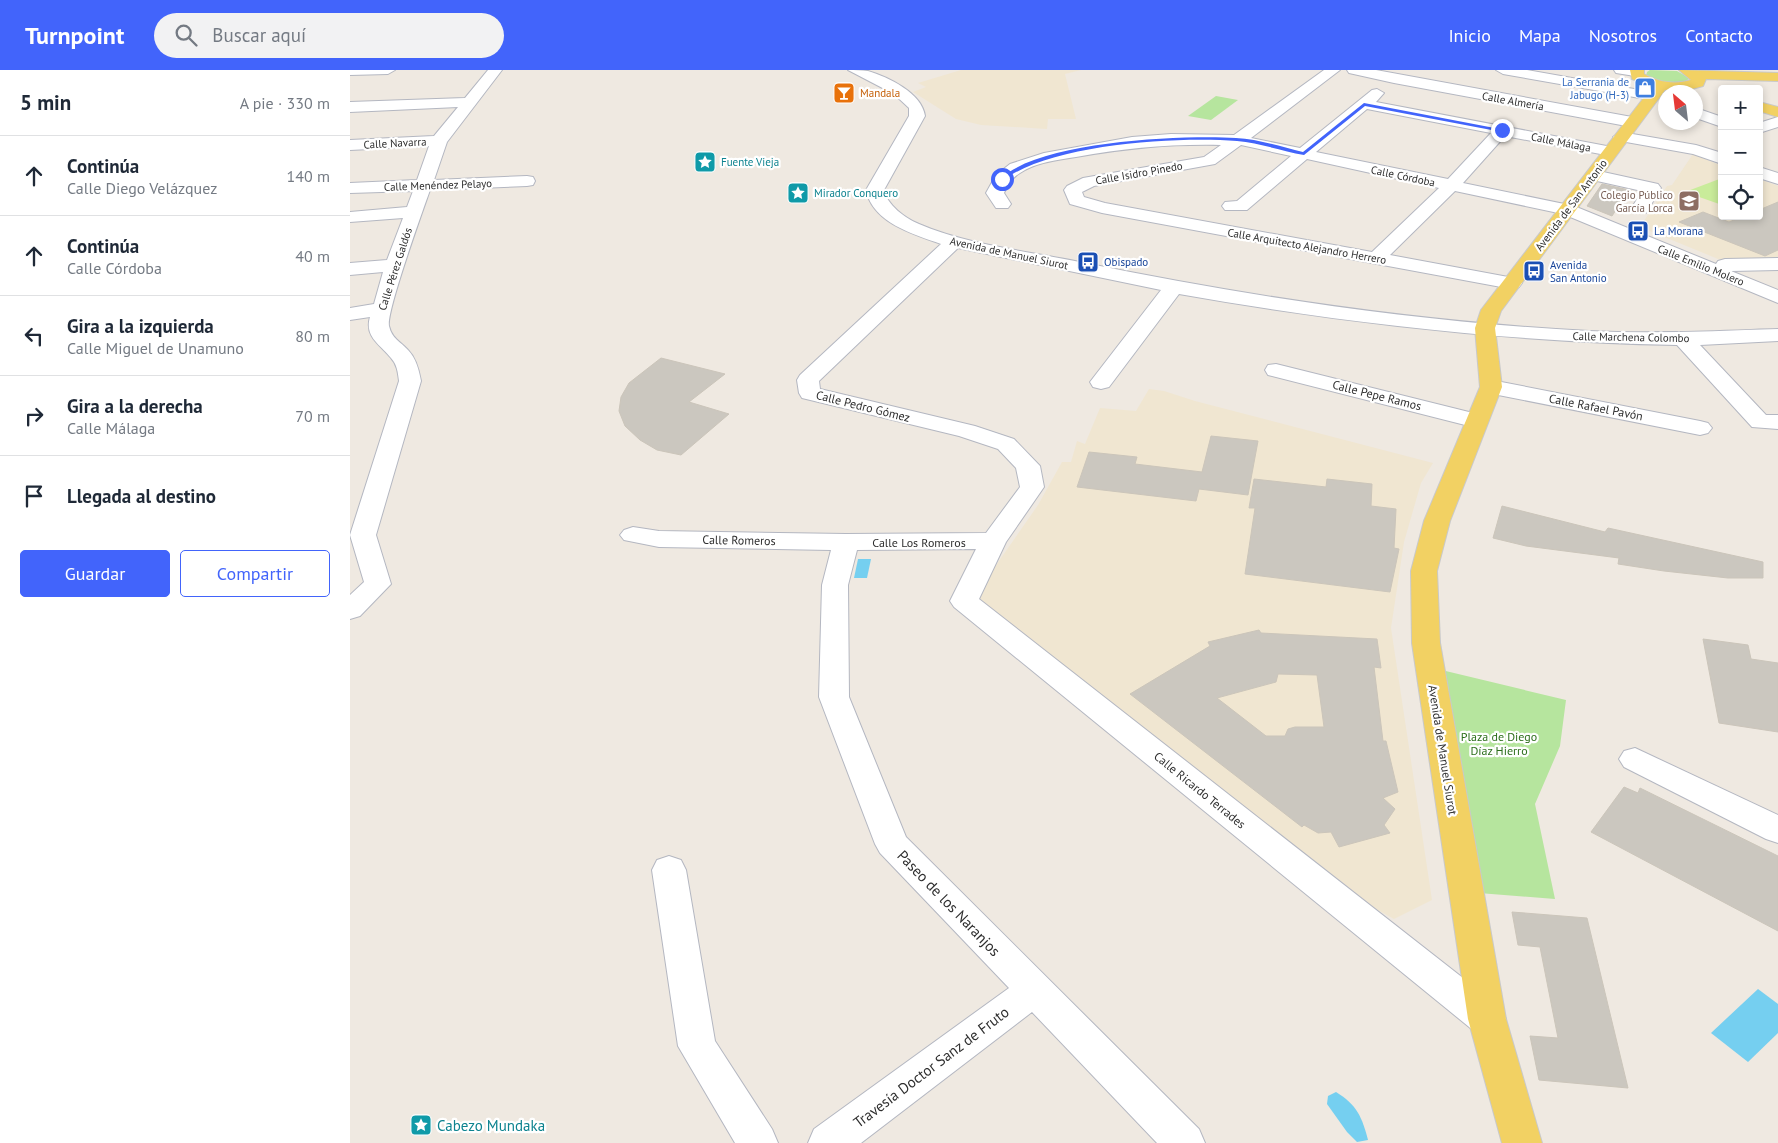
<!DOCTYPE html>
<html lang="es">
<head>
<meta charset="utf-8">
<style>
	:root { --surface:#fff; --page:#f2f2f3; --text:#1f2937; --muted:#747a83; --line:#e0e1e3; --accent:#4264fb }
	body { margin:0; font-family:"PT Sans",sans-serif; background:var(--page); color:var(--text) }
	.controls { position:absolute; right:15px; top:15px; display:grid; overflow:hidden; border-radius:5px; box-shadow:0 2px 8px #0003 }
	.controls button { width:45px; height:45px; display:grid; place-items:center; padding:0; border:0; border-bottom:1px solid var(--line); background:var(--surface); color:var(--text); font:25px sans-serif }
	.compass { position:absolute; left:1308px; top:15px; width:45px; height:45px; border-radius:50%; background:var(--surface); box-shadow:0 2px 8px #0003; rotate:332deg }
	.stop { position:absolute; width:15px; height:15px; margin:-11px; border:4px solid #4264fb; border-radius:50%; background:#fff }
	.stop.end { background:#4264fb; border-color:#fff; box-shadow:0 1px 5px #0008 }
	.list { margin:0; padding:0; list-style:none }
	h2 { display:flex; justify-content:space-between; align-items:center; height:65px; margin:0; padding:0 20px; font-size:21px }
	h2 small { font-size:16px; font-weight:400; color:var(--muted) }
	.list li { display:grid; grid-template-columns:32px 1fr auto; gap:15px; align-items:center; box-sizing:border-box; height:80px; padding:0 20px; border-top:1px solid var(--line) }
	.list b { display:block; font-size:19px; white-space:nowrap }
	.list p { margin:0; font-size:16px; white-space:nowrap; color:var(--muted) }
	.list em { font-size:16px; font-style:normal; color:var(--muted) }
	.actions { display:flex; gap:10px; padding:15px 20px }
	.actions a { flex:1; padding:11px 0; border:1px solid var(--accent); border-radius:5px; text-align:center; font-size:18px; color:var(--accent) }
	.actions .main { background:var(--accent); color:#fff }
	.icon { flex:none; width:28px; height:28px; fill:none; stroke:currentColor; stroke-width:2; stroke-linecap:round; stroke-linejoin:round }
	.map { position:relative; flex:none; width:1428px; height:1073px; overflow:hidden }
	header { display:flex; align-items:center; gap:30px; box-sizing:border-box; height:70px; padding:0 25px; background:var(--accent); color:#fff }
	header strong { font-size:24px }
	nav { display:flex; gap:28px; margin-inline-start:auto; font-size:18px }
	.search { width:350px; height:45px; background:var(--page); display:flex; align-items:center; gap:12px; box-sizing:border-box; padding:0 18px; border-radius:28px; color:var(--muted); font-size:19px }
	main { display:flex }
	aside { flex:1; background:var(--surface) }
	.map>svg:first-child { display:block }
	.education { fill:#f0e6d1 }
	.green { fill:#b6e59e }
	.pitch { fill:#c9ec9a }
	.water { fill:#75cff0 }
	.building { fill:#cbc7bf; stroke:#cbc5ba; fill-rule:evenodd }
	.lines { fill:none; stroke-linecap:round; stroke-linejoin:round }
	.minor-casing { stroke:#b4b7c1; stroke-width:2 }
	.major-casing { stroke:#c9c9c9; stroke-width:2 }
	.minor { fill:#fff; fill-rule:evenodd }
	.major { fill:#f2d163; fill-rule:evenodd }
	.route { fill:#4264fb }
	.labels { text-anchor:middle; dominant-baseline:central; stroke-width:4.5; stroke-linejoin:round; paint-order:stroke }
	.far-shop-label { font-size:11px; fill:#366cbe; stroke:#fff; text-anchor:end }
	.far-food-label { font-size:11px; fill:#c56008; stroke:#fff; text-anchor:start }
	.far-street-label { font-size:11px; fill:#2e2e2e; stroke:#fff }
	.far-culture-label { font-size:11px; fill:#0d838f; stroke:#fff; text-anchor:start }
	.far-education-label { font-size:11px; fill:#785e54; stroke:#fff; text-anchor:end }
	.far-transit-label { font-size:11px; fill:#164399; stroke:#fff; text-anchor:start }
	.street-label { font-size:12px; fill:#2e2e2e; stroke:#fff }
	.park-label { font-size:12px; fill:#2c6e1b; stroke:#fff }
	.near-street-label { font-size:15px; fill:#2e2e2e; stroke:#fff }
	.near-culture-label { font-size:15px; fill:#0d838f; stroke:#fff; text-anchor:start }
</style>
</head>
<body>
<header>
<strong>Turnpoint</strong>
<div class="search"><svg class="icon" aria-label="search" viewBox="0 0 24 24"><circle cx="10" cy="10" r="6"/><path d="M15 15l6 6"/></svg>Buscar aquí</div>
<nav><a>Inicio</a><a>Mapa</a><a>Nosotros</a><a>Contacto</a></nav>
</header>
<main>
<aside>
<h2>5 min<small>A pie · 330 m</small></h2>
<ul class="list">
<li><svg class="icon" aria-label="ahead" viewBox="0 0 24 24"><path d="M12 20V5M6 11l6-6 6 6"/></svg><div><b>Continúa</b><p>Calle Diego Velázquez</p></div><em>140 m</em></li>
<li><svg class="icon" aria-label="ahead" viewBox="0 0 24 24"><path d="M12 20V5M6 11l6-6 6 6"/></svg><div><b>Continúa</b><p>Calle Córdoba</p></div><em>40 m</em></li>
<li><svg class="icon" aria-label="left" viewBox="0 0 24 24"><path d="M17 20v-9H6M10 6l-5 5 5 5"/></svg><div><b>Gira a la izquierda</b><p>Calle Miguel de Unamuno</p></div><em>80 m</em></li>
<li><svg class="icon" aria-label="right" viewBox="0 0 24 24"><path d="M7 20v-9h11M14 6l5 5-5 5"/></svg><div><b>Gira a la derecha</b><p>Calle Málaga</p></div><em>70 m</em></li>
<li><svg class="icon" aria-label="arrive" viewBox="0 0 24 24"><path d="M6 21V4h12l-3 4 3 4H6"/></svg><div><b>Llegada al destino</b></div></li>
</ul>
<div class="actions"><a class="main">Guardar</a><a>Compartir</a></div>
</aside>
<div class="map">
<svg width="1428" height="1073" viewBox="0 0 1428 1073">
	<rect width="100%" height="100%" fill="#efe9e1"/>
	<!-- education -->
	<g class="education">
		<path d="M611 0H731L715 4 726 49H698L697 59 631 55 606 49 563 22 576 17 568 13Z"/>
		<path d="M1343 84 1372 96V146H1409V109L1428 116V189L1373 191 1290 157 1317 116 1322 115Z"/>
		<path d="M799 319 814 321 845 331 1083 393 1071 413 1054 472 1041 558 1082 830 1044 849 1026 839 631 532 628 521 688 435 712 392H721L727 371 735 374 750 338 786 341Z"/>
	</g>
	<!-- green -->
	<g class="green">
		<path d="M1300 0 1327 1 1339 8 1336 12H1310L1296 6 1297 2Z"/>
		<path d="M866 26 888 30 861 50 838 46Z"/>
		<path d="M1079 597 1216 630 1210 676 1185 734 1205 829 1116 822Z"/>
	</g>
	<!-- pitch -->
	<path class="pitch" d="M1372 108V135L1335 122Z"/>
	<!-- water -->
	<g class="water">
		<path d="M508 489H521L517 508H504Z"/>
		<path d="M1408 919 1428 934V963L1398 992 1361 963Z"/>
		<path d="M986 1022C1007 1035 1012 1047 1018 1070L1007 1072 997 1062 977 1034 978 1026Z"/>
	</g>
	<!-- building -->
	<g class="building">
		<path d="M1252 114 1279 120 1262 146 1237 136Z"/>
		<path d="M1428 132V180L1415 186 1329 152 1353 142 1379 152 1394 146H1409V140Z"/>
		<path d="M311 288 375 304 339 332 379 344 331 385 307 380 290 370 275 356 269 341 271 327 279 313Z"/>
		<path d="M861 366 908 371 898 425 849 419 846 431 727 417 739 382 787 387 785 394 852 402Z"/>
		<path d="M904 409 976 417 977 409 1022 414 1021 436 1046 439 1044 478 1049 479 1040 522 895 504 905 438H899Z"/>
		<path d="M1152 436 1255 462 1258 458 1413 492V508H1378L1314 501 1268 494 1269 488 1176 476 1143 468Z"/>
		<path d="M909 560 911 563 1027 569 1031 598 1024 597 1033 671H1036L1048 722 1033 728 1045 739 1034 755 1040 763 989 777 981 762 968 763 954 755 952 757 780 624 860 576 858 572ZM928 604 967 605 974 657H945L938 659 935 666H916L867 628 926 612Z"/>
		<path d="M1353 569 1398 575 1401 589 1428 593V662L1369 653Z"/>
		<path d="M1274 717 1288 723 1290 718 1428 786V861L1241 762Z"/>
		<path d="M1162 842 1237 848 1278 1018 1189 1010 1180 966 1208 968 1190 877 1168 875Z"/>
	</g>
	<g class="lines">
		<!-- minor casing -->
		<g class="minor-casing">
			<g id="minor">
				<path d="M0 0H45L38 4 0 5Z"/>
				<path d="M138 0H152L97 72 84 110 177 106 183 107 185 111 183 115 177 116 80 120C73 140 36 242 39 256 42 269 50 271 58 280 66 288 69 300 71 311L26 465 41 514 10 546 0 549V525L14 512 0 465 49 311C48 303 47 294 41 288 31 275 14 267 20 247L0 250V238L24 234 33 202 0 205V193L37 190 53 148 0 152V142L57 137 63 121 0 123V113L67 110 79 76 0 80V70L84 66 108 37 0 42V32L115 28Z"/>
				<path d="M498 0C504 0 512 0 518 1 538 7 572 23 575 46L534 120C537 135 555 148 569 154 617 175 683 182 735 193 901 227 1069 252 1239 261 1302 264 1365 261 1428 259V271L1350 275 1416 345H1428V359L1402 357 1327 275C1159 272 994 253 829 224L759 317 751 319 743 317 740 312 811 220 608 178 469 311 470 319 625 356 664 369 690 396 694 417 656 472 629 529 1150 937 1156 949 1150 961 1137 966 1124 961 604 537 600 531 626 479 507 480 498 515 499 627 556 767 849 1059 855 1073H807L682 942 511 1073H458L464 1059 659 918 530 783 525 774 469 627 472 515 481 480 309 477 274 470 270 465 274 460 283 457 309 461 496 464 636 463 670 417 666 398 648 379 609 366 452 328 449 323 447 310 450 305 591 174C563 164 523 153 516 120L559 46V38L544 24Z"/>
				<path d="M974 0H990L901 68 950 78 1022 20 1027 19 1034 23 1026 32 1267 78 1269 81 1261 86 1155 66 1113 113 1224 136 1366 194 1368 191 1375 189 1428 188V200L1381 201 1428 220V233L1213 144 1105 121 1040 185 1169 209 1172 213 1169 217 1162 219 752 143 720 134 714 120 717 116 733 108 854 87 871 75C818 74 778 78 726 87 708 90 686 92 670 103 662 108 658 114 654 123L661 134 658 138H646L636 123 646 105 660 94 694 83 782 67 821 64 884 65ZM1017 39 1141 63 1098 109 966 82ZM891 75 941 86 887 131 875 132 872 136 875 140H897L957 89 1089 118 1022 182 755 133 734 127 732 122 744 116 865 94Z"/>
				<path d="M997 0H1026L1282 47 1290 52 1282 57 1044 13 999 3Z"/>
				<path d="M1146 0H1177L1301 22 1308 26 1301 30 1153 4Z"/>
				<path d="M1264 0H1291L1292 2 1285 6 1266 3Z"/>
				<path d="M1346 38 1372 47V57L1346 48Z"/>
				<path d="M1428 47V57L1409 63V53Z"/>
				<path d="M1271 62 1346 75 1372 83V94L1343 84 1265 70 1263 67Z"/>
				<path d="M1409 97 1428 103V114L1409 108Z"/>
				<path d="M1244 100 1308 114 1311 118 1296 143H1284L1281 139 1292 121 1238 109 1236 105 1238 101Z"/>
				<path d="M926 294 1135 346 1138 351 1135 356 1127 358 918 305 915 300 918 295Z"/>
				<path d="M1141 310 1350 351 1358 353 1362 358 1358 363 1350 365 1133 322 1130 317 1133 312Z"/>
				<path d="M1285 678 1428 745V773L1416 769 1274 697 1269 689 1274 681Z"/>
				<path d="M319 786 331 790 336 800 365 971 422 1059 428 1073H385L328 976 302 800 307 790Z"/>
			</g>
		</g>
		<!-- major casing -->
		<g class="major-casing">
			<g id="major">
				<path d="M1280 0H1294V4C1308 12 1325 15 1341 10L1329 0 1428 3V11L1356 9 1353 16C1340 20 1328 22 1315 20L1151 241 1145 258 1152 317 1100 451 1087 501 1090 573 1156 949 1192 1073H1152L1118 949 1062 573 1061 501 1074 451 1130 317 1125 258 1131 240 1302 17 1282 9Z"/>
				<path d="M1409 32 1428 37V47L1409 41Z"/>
			</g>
		</g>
		<!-- minor -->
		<use href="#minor" class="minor"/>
		<!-- major -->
		<use href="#major" class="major"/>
	</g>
	<!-- route -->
	<path class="route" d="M1014 33 1155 60 1152 62 1015 36 954 85C932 81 909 73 887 71 828 66 700 74 654 110L650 109C690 71 831 65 886 68 908 69 931 77 953 82Z"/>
	<!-- icons -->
	<defs>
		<g id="shop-square" transform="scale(1.125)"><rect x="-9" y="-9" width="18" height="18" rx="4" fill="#3f7fe0" stroke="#fff"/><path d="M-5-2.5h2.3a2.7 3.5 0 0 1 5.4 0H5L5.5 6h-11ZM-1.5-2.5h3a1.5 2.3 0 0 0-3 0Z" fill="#fff"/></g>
		<g id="bar-square" transform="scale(1.125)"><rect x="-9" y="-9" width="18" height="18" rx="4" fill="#e8710a" stroke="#fff"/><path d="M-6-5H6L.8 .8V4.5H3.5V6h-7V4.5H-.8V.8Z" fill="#fff"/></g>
		<g id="sight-square" transform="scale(1.125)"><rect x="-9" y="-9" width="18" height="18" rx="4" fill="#0f9aa8" stroke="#fff"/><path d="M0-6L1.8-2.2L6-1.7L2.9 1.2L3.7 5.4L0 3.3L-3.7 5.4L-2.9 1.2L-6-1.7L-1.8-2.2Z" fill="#fff"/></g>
		<g id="school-square" transform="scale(1.125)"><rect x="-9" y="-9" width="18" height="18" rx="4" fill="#8d6e63" stroke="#fff"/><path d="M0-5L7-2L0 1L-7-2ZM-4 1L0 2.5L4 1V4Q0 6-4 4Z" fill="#fff"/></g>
		<g id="bus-square" transform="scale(1.125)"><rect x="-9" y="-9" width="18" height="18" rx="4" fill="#1a4fb4" stroke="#fff"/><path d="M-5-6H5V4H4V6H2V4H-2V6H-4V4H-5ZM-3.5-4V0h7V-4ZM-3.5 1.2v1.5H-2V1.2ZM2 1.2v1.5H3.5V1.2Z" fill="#fff"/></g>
	</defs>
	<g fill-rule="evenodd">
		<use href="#shop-square" x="1295" y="18"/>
		<use href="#bar-square" x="494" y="23"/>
		<use href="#sight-square" x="355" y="92"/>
		<use href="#sight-square" x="448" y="123"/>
		<use href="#school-square" x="1339" y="131"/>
		<use href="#bus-square" x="1288" y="161"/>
		<use href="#bus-square" x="738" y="192"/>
		<use href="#bus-square" x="1184" y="201"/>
		<use href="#sight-square" x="71" y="1055"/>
	</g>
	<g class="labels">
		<!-- far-shop labels -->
		<g class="far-shop-label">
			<text x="1279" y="12">La Serrania de<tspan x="1279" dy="13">Jabugo (H-3)</tspan></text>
		</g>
		<!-- far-food labels -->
		<g class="far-food-label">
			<text x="510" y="23">Mandala</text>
		</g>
		<!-- far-street labels -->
		<g class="far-street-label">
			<text transform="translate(1163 31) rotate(10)">Calle Almería</text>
			<text transform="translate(1211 72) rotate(11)">Calle Málaga</text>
			<text transform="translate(45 73) rotate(-3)">Calle Navarra</text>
			<text transform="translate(789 103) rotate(-10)">Calle Isidro Pinedo</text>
			<text transform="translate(1053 106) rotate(12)">Calle Córdoba</text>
			<text transform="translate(88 115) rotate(-2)">Calle Menéndez Pelayo</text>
			<text transform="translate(1221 135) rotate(-53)">Avenida de San Antonio</text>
			<text transform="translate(957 176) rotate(10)">Calle Arquitecto Alejandro Herrero</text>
			<text transform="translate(659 183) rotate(12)">Avenida de Manuel Siurot</text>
			<text transform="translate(1351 195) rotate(22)">Calle Emilio Molero</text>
			<text transform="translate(45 199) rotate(-72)">Calle Pérez Galdós</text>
			<text transform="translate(1281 267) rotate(1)">Calle Marchena Colombo</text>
		</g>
		<!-- far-culture labels -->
		<g class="far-culture-label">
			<text x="371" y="92">Fuente Vieja</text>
			<text x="464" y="123">Mirador Conquero</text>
		</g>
		<!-- far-education labels -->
		<g class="far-education-label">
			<text x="1323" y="125">Colegio Público<tspan x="1323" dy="13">García Lorca</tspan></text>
		</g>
		<!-- far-transit labels -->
		<g class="far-transit-label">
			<text x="1304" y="161">La Morana</text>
			<text x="754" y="192">Obispado</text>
			<text x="1200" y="195">Avenida<tspan x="1200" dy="13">San Antonio</tspan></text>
		</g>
		<!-- street labels -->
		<g class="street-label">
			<text transform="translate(1027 325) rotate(14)">Calle Pepe Ramos</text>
			<text transform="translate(513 336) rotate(14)">Calle Pedro Gómez</text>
			<text transform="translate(1246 337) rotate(11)">Calle Rafael Pavón</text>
			<text transform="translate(389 470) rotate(1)">Calle Romeros</text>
			<text x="569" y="472">Calle Los Romeros</text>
			<text transform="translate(1093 680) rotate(81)">Avenida de Manuel Siurot</text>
			<text transform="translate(850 720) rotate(39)">Calle Ricardo Terrades</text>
		</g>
		<!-- park labels -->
		<g class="park-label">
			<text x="1149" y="666">Plaza de Diego<tspan x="1149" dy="14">Díaz Hierro</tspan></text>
		</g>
		<!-- near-street labels -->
		<g class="near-street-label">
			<text transform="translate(599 833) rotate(46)">Paseo de los Naranjos</text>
			<text transform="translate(581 997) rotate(-37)">Travesía Doctor Sanz de Fruto</text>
		</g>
		<!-- near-culture labels -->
		<g class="near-culture-label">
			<text x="87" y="1055">Cabezo Mundaka</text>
		</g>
	</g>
</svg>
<div class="controls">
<button>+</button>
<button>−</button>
<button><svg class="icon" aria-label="locate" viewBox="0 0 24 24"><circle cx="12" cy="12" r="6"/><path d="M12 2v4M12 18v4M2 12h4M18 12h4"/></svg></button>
</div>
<svg class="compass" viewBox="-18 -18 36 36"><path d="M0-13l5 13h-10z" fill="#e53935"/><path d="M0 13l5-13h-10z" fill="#747a83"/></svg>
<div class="stop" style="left:652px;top:109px"></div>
<div class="stop end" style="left:1152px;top:60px"></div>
</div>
</main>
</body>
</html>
